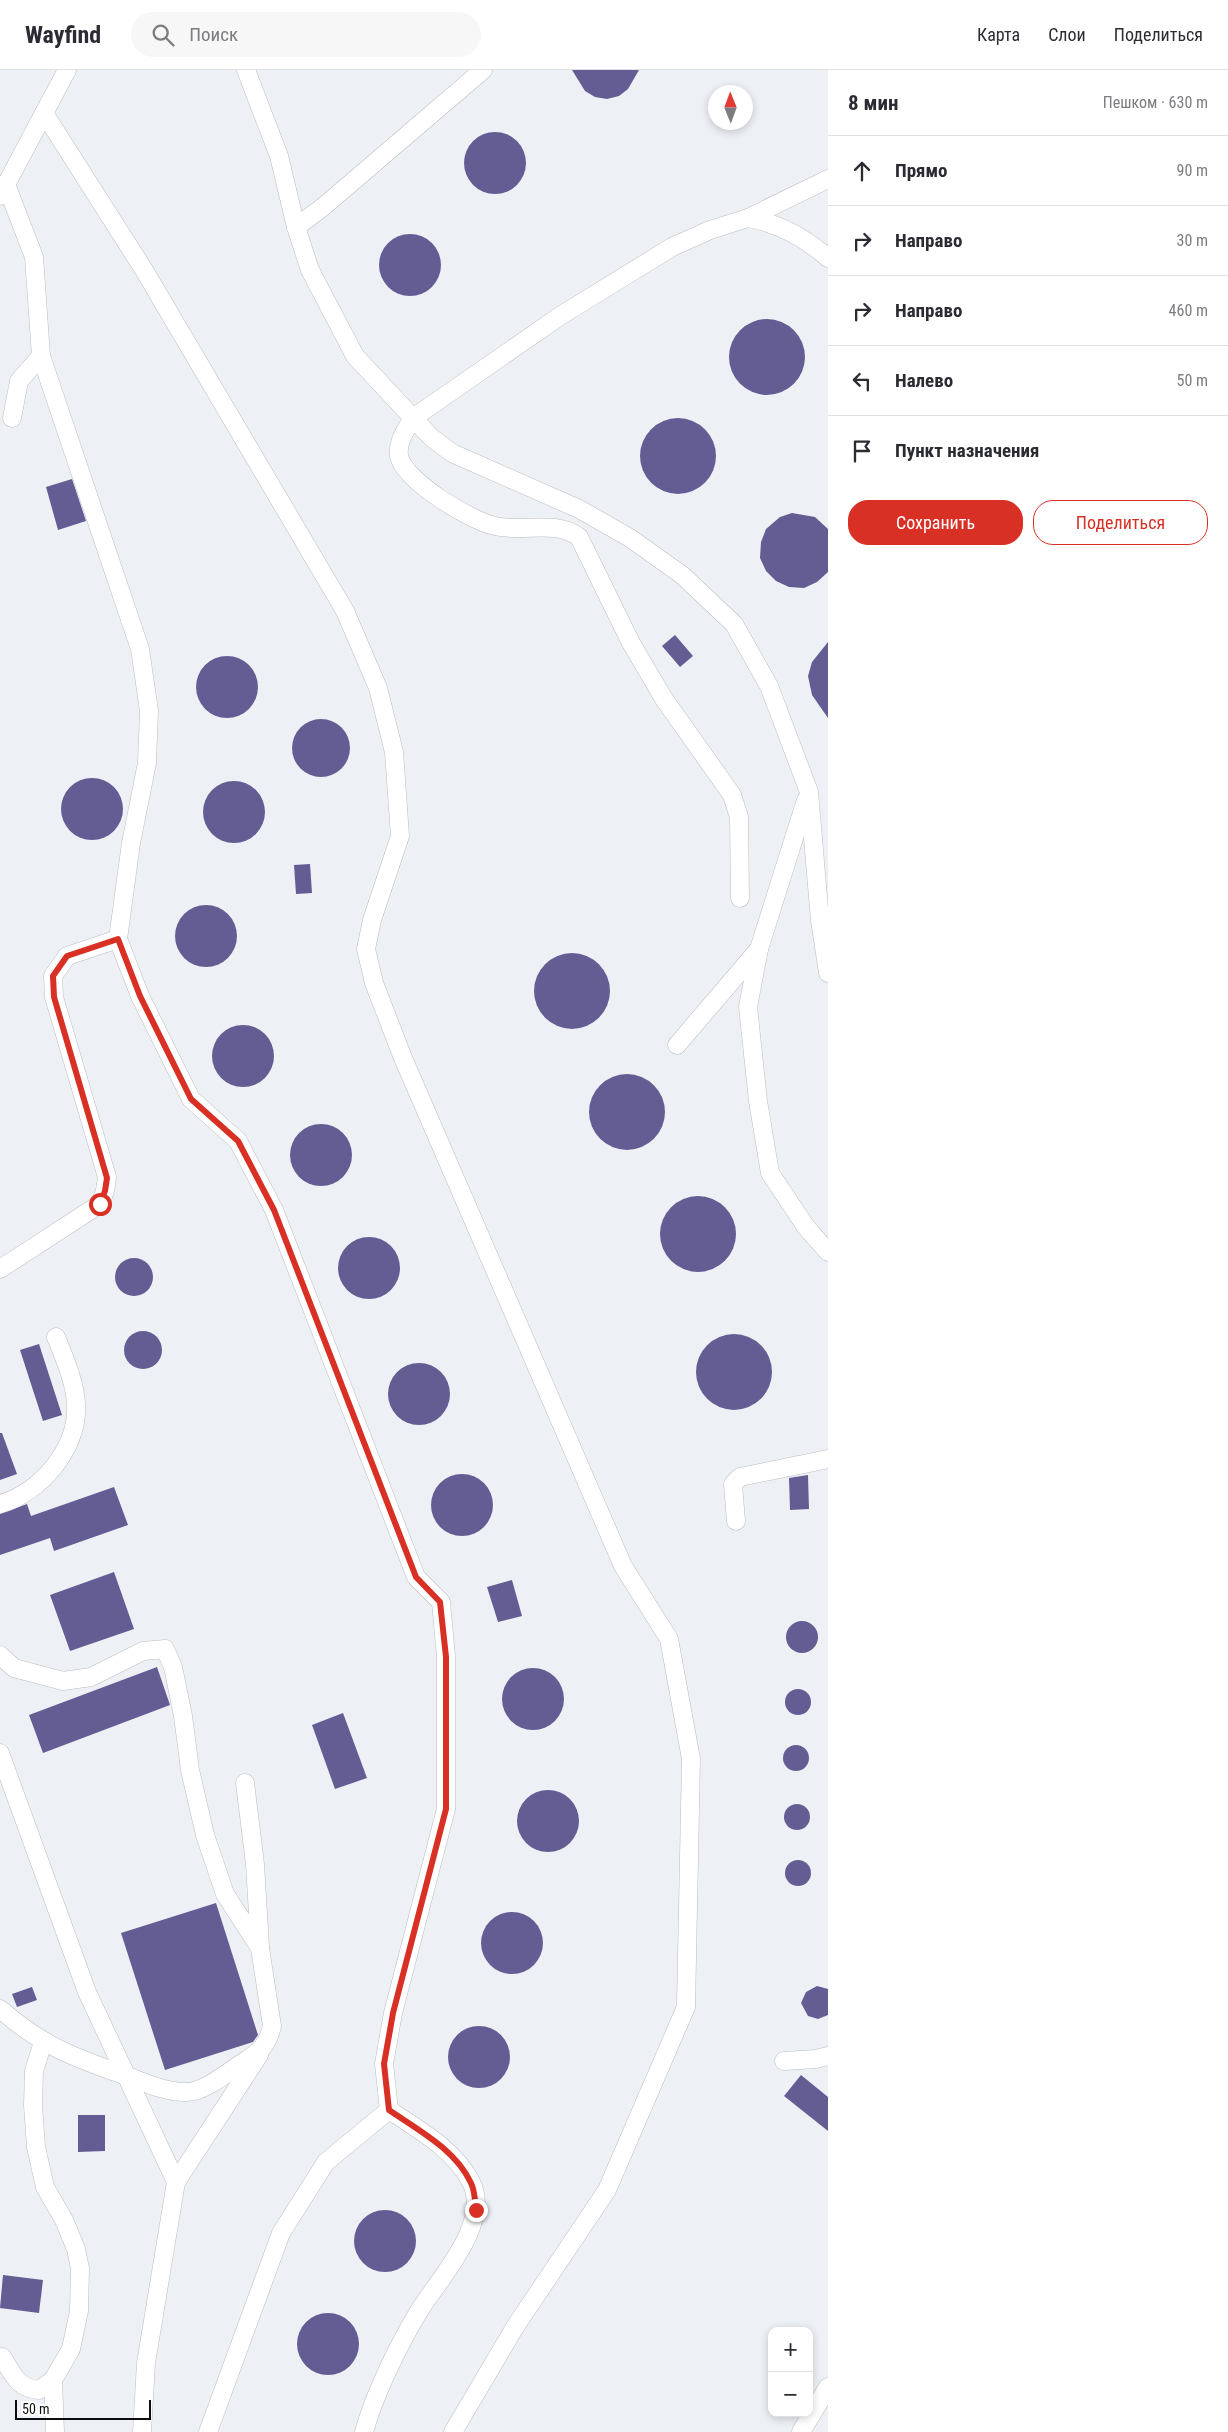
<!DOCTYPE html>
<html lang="ru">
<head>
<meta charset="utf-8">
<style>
	:root { --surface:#fff; --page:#f7f7f7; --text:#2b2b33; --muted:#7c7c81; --line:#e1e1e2; --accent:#d93025 }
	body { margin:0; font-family:"Roboto Condensed",sans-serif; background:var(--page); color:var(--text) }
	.controls { position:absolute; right:15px; bottom:15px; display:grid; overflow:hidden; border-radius:10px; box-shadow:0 2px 8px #0003 }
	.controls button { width:45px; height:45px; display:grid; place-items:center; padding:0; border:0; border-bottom:1px solid var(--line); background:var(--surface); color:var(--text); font:25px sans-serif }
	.compass { position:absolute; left:708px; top:15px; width:45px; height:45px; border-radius:50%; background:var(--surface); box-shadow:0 2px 8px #0003; rotate:359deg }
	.scale { position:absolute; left:15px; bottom:12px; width:136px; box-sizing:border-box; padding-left:5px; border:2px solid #0b0c0e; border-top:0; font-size:14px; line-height:18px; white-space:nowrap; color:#0b0c0e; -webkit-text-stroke:4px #fff; paint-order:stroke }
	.stop { position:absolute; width:15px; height:15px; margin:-11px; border:4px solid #d93025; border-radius:50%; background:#fff }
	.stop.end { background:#d93025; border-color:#fff; box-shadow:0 1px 5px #0008 }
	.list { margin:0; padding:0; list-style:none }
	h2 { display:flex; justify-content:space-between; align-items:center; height:65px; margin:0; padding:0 20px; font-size:21px }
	h2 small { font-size:16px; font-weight:400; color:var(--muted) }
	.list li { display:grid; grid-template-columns:32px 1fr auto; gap:15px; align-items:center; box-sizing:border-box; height:70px; padding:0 20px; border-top:1px solid var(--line) }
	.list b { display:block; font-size:19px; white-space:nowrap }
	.list em { font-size:16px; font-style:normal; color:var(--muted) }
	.actions { display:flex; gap:10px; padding:15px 20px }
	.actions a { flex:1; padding:11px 0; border:1px solid var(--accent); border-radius:20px; text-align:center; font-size:18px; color:var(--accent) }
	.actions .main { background:var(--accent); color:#fff }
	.icon { flex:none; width:28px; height:28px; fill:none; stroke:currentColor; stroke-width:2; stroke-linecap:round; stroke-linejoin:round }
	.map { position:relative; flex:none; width:828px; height:2362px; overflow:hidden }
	header { display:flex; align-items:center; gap:30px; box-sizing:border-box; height:70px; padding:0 25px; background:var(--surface); border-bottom:1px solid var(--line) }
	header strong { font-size:24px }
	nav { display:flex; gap:28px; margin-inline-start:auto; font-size:18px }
	.search { width:350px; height:45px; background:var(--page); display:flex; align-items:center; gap:12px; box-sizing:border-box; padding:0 18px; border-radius:28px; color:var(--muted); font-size:19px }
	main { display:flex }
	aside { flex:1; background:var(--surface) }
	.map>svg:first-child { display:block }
	.building { fill:#635d94 }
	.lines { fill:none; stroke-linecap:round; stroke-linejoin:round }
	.minor-casing { stroke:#babdc1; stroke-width:19 }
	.minor { stroke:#fff; stroke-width:18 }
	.route { stroke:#d93025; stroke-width:6 }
</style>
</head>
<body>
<header>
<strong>Wayfind</strong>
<div class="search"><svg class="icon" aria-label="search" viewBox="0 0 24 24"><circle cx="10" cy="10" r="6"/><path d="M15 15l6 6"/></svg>Поиск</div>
<nav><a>Карта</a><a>Слои</a><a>Поделиться</a></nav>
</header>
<main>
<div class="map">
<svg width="828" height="2362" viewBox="0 0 828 2362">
	<rect width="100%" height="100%" fill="#edf0f5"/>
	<!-- building -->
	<g class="building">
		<path d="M572 0H639L628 19 619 26 607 29 595 27 585 21Z"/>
		<circle cx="495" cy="93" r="31"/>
		<circle cx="410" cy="195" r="31"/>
		<circle cx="767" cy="287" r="38"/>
		<circle cx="678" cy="386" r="38"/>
		<path d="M72 409 86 451 58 460 46 417Z"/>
		<path d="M792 443 815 447 828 459V502L817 512 804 518 789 517 776 511 766 501 760 488 761 472 766 459 780 447Z"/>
		<path d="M675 565 693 586 680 597 662 576Z"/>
		<path d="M828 572V648L812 625 808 606 812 592Z"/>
		<circle cx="227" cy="617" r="31"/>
		<circle cx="321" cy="678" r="29"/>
		<circle cx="92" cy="739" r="31"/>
		<circle cx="234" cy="742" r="31"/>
		<path d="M310 794 312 823 296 824 294 795Z"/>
		<circle cx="206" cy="866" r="31"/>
		<circle cx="572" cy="921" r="38"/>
		<circle cx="243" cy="986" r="31"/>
		<circle cx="627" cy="1042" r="38"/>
		<circle cx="321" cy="1085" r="31"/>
		<circle cx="698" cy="1164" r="38"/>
		<circle cx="369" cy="1198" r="31"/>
		<circle cx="134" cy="1207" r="19"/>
		<circle cx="143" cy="1280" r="19"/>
		<circle cx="734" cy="1302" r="38"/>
		<path d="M39 1274 62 1345 43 1351 20 1280Z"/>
		<circle cx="419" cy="1324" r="31"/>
		<path d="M0 1363H2L17 1404 0 1410Z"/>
		<circle cx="462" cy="1435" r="31"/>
		<path d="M808 1405 809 1439 790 1440 789 1408Z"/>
		<path d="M114 1417 128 1455 54 1481 50 1468 0 1485V1444L27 1434 31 1446Z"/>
		<path d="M114 1502 134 1559 70 1581 50 1525Z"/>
		<path d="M512 1510 522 1546 498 1552 487 1517Z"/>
		<circle cx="802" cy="1567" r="16"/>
		<path d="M157 1597 170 1635 43 1683 29 1645Z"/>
		<circle cx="533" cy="1629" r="31"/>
		<circle cx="798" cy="1632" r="13"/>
		<path d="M343 1643 367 1708 335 1719 312 1655Z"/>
		<circle cx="796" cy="1688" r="13"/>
		<circle cx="548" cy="1751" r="31"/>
		<circle cx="797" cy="1747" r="13"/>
		<circle cx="798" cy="1803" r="13"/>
		<path d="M216 1833 258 1965 253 1972 165 2000 121 1863Z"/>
		<circle cx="512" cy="1873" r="31"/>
		<path d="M817 1916 828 1919V1945L818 1949 808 1946 801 1933 806 1922Z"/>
		<path d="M32 1917 37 1930 17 1937 12 1924Z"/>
		<circle cx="479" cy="1987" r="31"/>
		<path d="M801 2005 828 2027V2061L784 2026Z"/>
		<path d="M78 2045H105V2081L78 2082Z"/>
		<circle cx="385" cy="2171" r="31"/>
		<path d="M3 2205 43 2210 39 2243 0 2238Z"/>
		<circle cx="328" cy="2274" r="31"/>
	</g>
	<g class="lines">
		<!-- minor casing -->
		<g class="minor-casing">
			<g id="minor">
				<path d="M246 0 279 86 296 157 310 200 355 286 413 348 560 246 672 177 710 160 748 148 828 109"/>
				<path d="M44 43 144 200 345 541 378 618 394 682 400 766 372 850 366 879 374 913 403 988 623 1496 669 1569 691 1689 686 1937 607 2120 515 2257 453 2362"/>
				<path d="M7 117 34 187 41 286 140 579 149 641 147 693 131 773 118 869 140 926 191 1029 238 1071 274 1140 416 1507 441 1532 446 1587V1739L393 1943 384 1994 389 2040"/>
				<path d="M0 126 67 0"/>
				<path d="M748 148C778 153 805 168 828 188"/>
				<path d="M296 157 323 137 483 0"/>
				<path d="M12 348 19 311 41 286"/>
				<path d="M740 828 739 747 732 725 664 629 631 573 579 467C554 449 524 463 495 456 471 451 404 411 399 386 397 371 406 360 413 348L432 368 452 383 579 439 630 468 682 505 734 554 769 616 809 722 820 850 828 903"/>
				<path d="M759 879 748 937 758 1031 770 1103 806 1157 828 1182"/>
				<path d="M677 975 759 879 806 730"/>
				<path d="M0 1199 100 1134 105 1121 107 1107 54 927 53 906 67 886 118 869"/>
				<path d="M0 1434C41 1423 79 1377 76 1334 75 1312 64 1287 56 1267"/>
				<path d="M736 1451 733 1414 740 1407 828 1389"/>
				<path d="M0 1585 14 1598 63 1611 91 1607 143 1581 165 1579 173 1597 183 1646 190 1700 205 1765 225 1824 260 1878 272 1956C267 1979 257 1983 239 1995 226 2004 202 2023 185 2022 165 2022 146 2013 127 2006 75 1988 42 1976 0 1939"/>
				<path d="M0 1683 87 1922 176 2112 146 2293 142 2362"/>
				<path d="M245 1713 255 1794 260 1877"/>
				<path d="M784 1991 816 1989 828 1986"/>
				<path d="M176 2112 259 1985"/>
				<path d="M2 2287C13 2304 17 2318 39 2320L53 2310 71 2279 79 2241 80 2198 76 2179 64 2150 45 2117 36 2077 33 2035 34 2001 43 1972"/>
				<path d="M53 2310 55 2362"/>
				<path d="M208 2362 281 2163 326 2092 389 2040"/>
				<path d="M364 2362C374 2325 399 2274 419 2241 439 2209 492 2153 471 2112 454 2079 419 2060 389 2040"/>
				<path d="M801 2362 828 2317"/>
			</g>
		</g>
		<!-- minor -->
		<use href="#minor" class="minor"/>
	</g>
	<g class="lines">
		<!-- route -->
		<path class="route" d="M100 1134 105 1121 107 1108 54 927 53 906 67 886 118 869 140 926 191 1029 238 1071 274 1140 416 1507 440 1532 446 1587V1739L393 1943 384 1994 389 2040C418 2060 455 2079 471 2113 475 2121 475 2132 476 2140"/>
	</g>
</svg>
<div class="controls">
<button>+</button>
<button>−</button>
</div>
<svg class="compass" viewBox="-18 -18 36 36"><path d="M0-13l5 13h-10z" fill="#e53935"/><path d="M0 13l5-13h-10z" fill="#7c7c81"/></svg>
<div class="scale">50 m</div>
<div class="stop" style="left:100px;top:1134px"></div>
<div class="stop end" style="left:476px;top:2140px"></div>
</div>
<aside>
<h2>8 мин<small>Пешком · 630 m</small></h2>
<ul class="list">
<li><svg class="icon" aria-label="ahead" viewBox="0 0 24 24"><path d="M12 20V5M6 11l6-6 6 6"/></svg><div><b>Прямо</b></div><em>90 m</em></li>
<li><svg class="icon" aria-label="right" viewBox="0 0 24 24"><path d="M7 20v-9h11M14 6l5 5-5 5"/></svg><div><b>Направо</b></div><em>30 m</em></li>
<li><svg class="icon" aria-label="right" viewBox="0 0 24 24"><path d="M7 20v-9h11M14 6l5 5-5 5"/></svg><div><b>Направо</b></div><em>460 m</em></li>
<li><svg class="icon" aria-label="left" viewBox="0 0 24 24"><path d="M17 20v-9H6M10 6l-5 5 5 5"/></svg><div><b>Налево</b></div><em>50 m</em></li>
<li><svg class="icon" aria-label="arrive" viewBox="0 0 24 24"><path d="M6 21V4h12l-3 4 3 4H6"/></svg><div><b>Пункт назначения</b></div></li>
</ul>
<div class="actions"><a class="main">Сохранить</a><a>Поделиться</a></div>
</aside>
</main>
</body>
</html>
